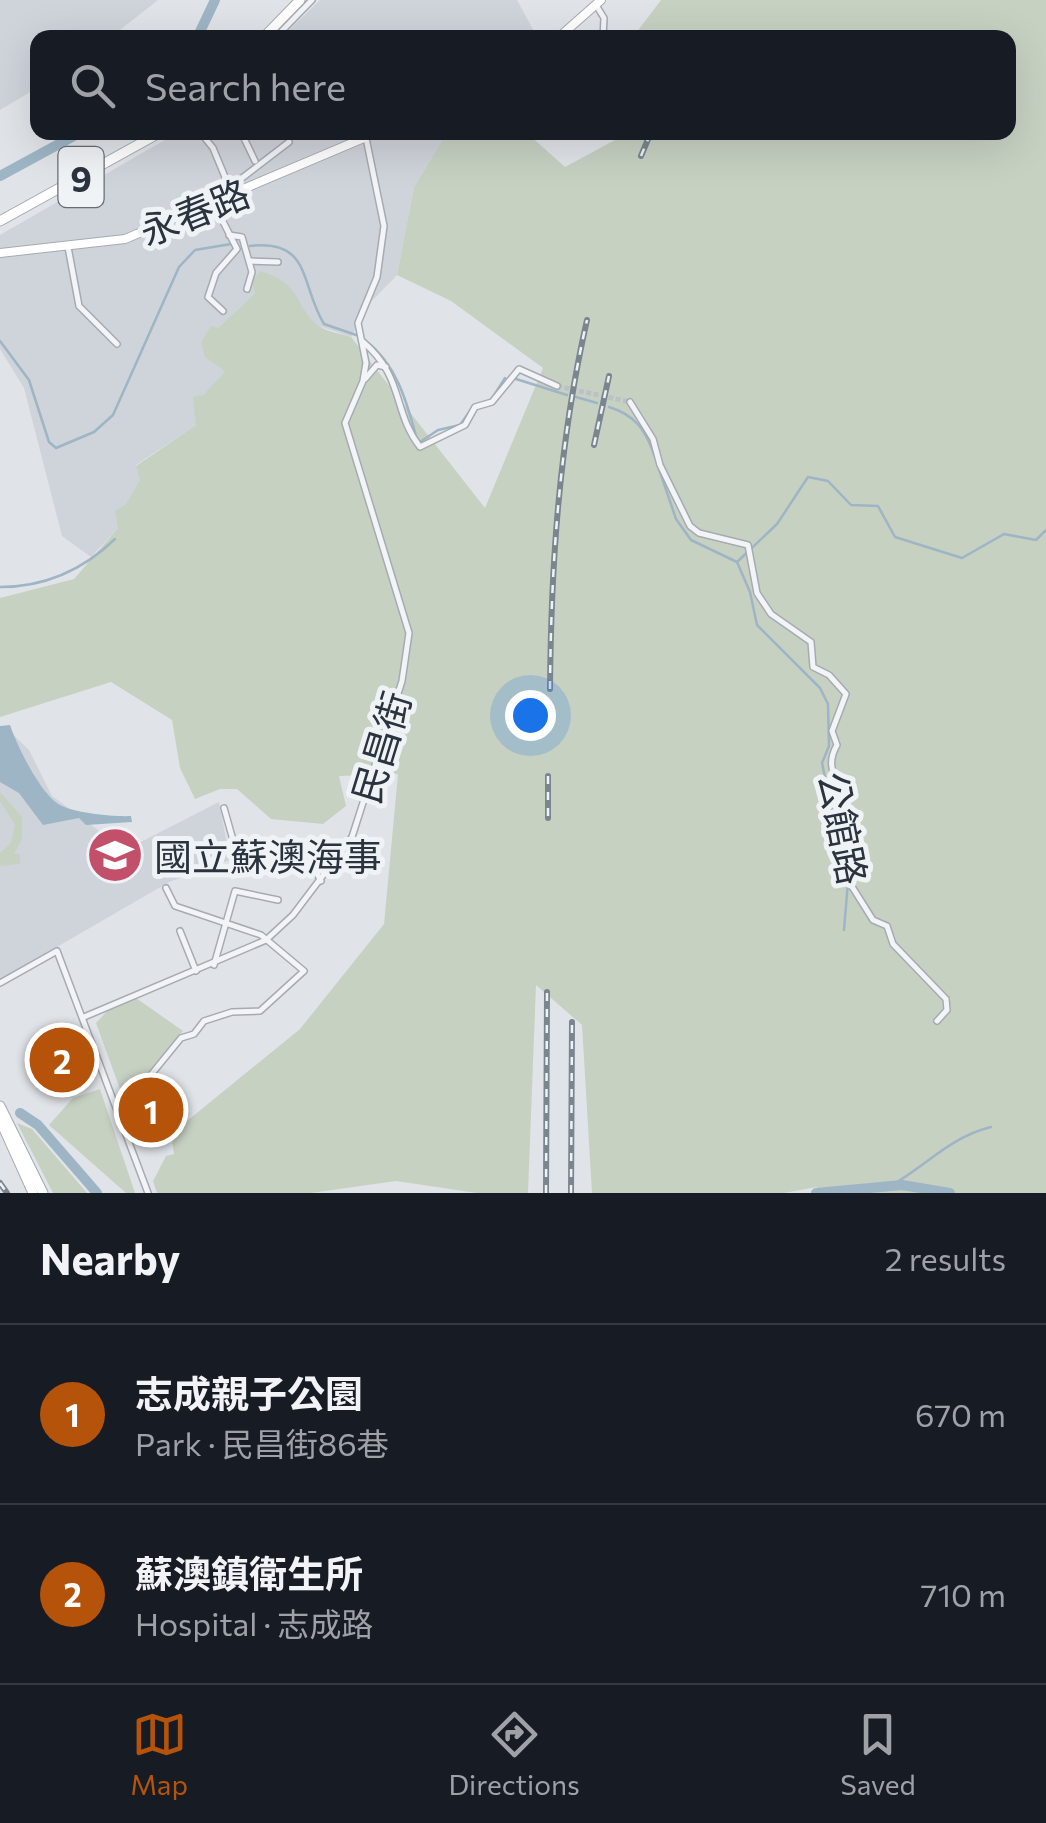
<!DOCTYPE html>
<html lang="en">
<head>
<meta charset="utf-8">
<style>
	:root { --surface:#171b24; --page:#20242c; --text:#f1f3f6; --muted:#9ea1a6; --line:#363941; --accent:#b45309 }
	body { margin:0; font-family:Commissioner,"Noto Sans TC",sans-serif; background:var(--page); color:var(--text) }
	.you { position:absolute; left:530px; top:715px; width:35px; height:35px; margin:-25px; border:8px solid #fff; border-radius:50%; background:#1a73e8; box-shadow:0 0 0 15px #1a73e833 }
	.badge { display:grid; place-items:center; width:65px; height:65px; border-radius:50%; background:var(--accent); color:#fff; font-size:32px; font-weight:700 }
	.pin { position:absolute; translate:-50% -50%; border:5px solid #fff; box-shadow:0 2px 10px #0006 }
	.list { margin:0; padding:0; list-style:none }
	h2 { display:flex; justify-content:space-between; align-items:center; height:130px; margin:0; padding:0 40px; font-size:42px }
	h2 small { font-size:32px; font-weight:400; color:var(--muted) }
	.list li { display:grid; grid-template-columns:65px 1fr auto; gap:30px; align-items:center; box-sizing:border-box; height:180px; padding:0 40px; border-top:2px solid var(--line) }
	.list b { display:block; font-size:38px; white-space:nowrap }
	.list p { margin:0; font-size:32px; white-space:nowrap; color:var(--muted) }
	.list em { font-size:32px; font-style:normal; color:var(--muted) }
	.icon { flex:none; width:55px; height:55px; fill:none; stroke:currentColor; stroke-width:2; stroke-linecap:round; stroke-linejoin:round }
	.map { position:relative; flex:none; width:1046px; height:1193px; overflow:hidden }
	.search { position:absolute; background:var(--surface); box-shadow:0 10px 40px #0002; left:30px; right:30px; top:30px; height:110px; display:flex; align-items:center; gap:25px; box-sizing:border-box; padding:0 35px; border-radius:20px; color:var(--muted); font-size:38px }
	.sheet { height:490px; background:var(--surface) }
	nav { display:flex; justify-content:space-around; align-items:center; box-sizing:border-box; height:140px; border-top:2px solid var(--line); background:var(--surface); font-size:28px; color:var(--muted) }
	nav a { display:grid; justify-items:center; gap:5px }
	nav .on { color:var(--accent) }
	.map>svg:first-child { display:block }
	.built { fill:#cfd3da }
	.green { fill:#c7d1c2 }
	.water { fill:#9eb5c5 }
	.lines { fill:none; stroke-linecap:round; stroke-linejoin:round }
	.stream { stroke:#9eb5c5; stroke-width:2.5 }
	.river { stroke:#9eb5c5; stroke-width:10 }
	.street-tunnel { stroke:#bcc1c6; stroke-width:5; stroke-dasharray:5 2.5; stroke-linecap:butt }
	.street-casing { stroke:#a6abb2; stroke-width:8 }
	.secondary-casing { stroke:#a6abb2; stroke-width:10 }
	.primary-casing { stroke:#a1a9b3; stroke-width:11 }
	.street { stroke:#f3f4f7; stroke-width:5 }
	.secondary { stroke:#fff; stroke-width:8 }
	.primary { stroke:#fff; stroke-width:9 }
	.rail-casing { stroke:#7b8590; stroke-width:6 }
	.rail { stroke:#f0f3f6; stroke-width:2.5; stroke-dasharray:8; stroke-linecap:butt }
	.labels { text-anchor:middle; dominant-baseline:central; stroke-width:10; stroke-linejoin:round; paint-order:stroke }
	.shield { fill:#f0f3f6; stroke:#656d75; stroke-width:2.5 }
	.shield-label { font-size:35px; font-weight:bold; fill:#2a333e }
	.street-label { font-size:38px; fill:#2a333e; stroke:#f0f3f6 }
	.poi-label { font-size:38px; fill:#2a333e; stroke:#f0f3f6; text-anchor:start }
</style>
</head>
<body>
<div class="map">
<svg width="1046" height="1193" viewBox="0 0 1046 1193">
	<rect width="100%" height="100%" fill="#e0e4e8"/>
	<!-- built -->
	<g class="built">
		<path d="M0 0H158L111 37 38 38 37 88 0 110Z"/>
		<path d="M320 0H517L537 37H282Z"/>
		<path d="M177 133 446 134 414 187 397 275 371 302 351 337 319 326 255 293 218 328 225 371 203 395 196 425 136 465 141 480 118 528 91 557 62 536 24 388 0 349V235Z"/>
		<path d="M4 726 29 750 52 796 125 850 219 802 230 860 169 882 0 980V728Z"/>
	</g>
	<!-- green -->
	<g class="green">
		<path d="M661 0H1046V1193H819L817 1187 784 1193H592L582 1025 536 985 528 1193H477L396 1181 311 1193H157L153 1181 166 1156 174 1154 171 1134 300 1029 384 924 398 774 339 776 346 806 323 824 271 819 237 789H220L195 799 180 768 172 720 111 682 0 717V598L74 579 118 528 115 511 126 504 140 480 136 466 196 425 193 397 203 395 225 371 205 357 201 342 211 326 218 328 255 293 252 281 260 271C303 283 293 306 319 326 327 332 342 334 351 337L485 508 543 368 451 301 397 275 414 187 446 134 527 133 565 167 628 133 1008 132V38L633 37Z"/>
		<path d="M0 792 22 817V839L14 854H20V864L0 866V853L11 843 15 825 0 801Z"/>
		<path d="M136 998 183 1031 124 1100 96 1023 110 1008Z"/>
		<path d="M164 1088 176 1115 137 1130 126 1105Z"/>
		<path d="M100 1089 135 1193H126L49 1125 73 1098Z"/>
		<path d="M17 1123 32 1129 87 1193H53Z"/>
	</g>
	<!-- water -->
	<path class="water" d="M10 725C17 746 41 795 60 805 74 813 115 817 131 816L132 822 86 825 79 818 43 825 19 793 0 782V726Z"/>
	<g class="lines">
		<!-- stream -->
		<g class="stream">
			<path d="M250 246C312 239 300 285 324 324L356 335"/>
			<path d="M365 340C396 364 406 399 416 436"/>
			<path d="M0 341 29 380 49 442 56 448 94 432 113 415 179 267 195 250 231 244"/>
			<path d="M516 379 567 395"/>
			<path d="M493 397 505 378"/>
			<path d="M576 397 597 403"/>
			<path d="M609 407C636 415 646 431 655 457"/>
			<path d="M420 442 438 430 460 425 470 411"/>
			<path d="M659 469 676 519 691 540 737 562 777 524 808 477 828 481 851 505 878 506 895 537 962 558 1004 534 1036 540 1046 530"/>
			<path d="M737 562 750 592 757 625 820 688 828 704 829 746 822 763 839 844 850 857 844 930"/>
			<path d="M0 587C44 587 83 570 115 539"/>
			<path d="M892 1185C927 1165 950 1137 991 1127"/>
		</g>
		<!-- river -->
		<g class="river">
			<path d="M197 38 215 0"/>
			<path d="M0 176 81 132"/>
			<path d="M20 1113 38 1125 97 1193"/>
			<path d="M816 1193 902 1185 950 1193"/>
		</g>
		<!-- street-tunnel -->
		<path class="street-tunnel" d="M557 386 630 402"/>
		<!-- street casing -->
		<g class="street-casing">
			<g id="street">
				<path d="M596 5 604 18 603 38"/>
				<path d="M275 38 312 0"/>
				<path d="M200 132 213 148 230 189"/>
				<path d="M241 132 255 161"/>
				<path d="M229 188 289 142"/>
				<path d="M214 204 237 249 216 273 208 297 223 311"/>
				<path d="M229 235 242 237 252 272 247 289"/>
				<path d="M68 247 79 306 117 344"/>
				<path d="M250 261 278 262"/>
				<path d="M362 341C405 377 392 411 420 447L465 425 475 407 492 402 519 369 557 386"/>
				<path d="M365 379 377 365 386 367"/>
				<path d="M630 402 653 439 660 465 690 526 699 533 748 545 757 593 771 614 811 642 813 667 829 675 846 694 832 731 837 745C824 768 838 776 841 800 843 828 838 829 857 853L851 885 873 920 887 926 893 944 946 999 947 1010 937 1021"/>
				<path d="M224 808 233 840"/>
				<path d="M267 843 315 870 321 881"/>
				<path d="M180 931 196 971"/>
				<path d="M214 965 235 891 278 900"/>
				<path d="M0 983 57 951 148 1193"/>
				<path d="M84 1017 266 940 293 915 352 837 402 681 409 633 345 423 363 381 366 363 358 323 377 277 384 226 366 138"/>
				<path d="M119 1114 181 1038 194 1034 204 1021 232 1012 260 1011 304 971 261 935 175 906 166 888"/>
			</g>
		</g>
		<!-- secondary casing -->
		<g class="secondary-casing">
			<g id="secondary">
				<path d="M558 38 601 0"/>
				<path d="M0 253 125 239 378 132"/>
			</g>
		</g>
		<!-- primary casing -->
		<g class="primary-casing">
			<g id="primary">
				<path d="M263 38 300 0"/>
				<path d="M0 221 161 132"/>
				<path d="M0 1106 43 1193"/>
				<path d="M0 1120 33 1193"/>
			</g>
		</g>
		<!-- street -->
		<use href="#street" class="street"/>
		<!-- secondary -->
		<use href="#secondary" class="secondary"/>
		<!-- primary -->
		<use href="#primary" class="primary"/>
		<!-- rail casing -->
		<g class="rail-casing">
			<g id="rail">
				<path d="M641 156 651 132"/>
				<path d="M594 445 609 376"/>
				<path d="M550 689C551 564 559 443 587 320"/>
				<path d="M548 776V818"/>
				<path d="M0 1183 7 1193"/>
				<path d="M546 1193 547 992"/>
				<path d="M571 1193 572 1022"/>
			</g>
		</g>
		<!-- rail -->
		<use href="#rail" class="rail"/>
	</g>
	<!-- icons -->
	<defs>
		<g id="school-disc" transform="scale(2.875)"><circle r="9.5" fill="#c2506b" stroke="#f0f3f6"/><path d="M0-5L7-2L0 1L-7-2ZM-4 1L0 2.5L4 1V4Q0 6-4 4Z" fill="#fff"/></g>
	</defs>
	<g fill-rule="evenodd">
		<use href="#school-disc" x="115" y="855"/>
	</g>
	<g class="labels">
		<!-- shield labels -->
		<rect class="shield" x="58.5" y="147" width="45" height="60" rx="8"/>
		<g class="shield-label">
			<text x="81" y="177">9</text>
		</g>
		<!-- street labels -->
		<g class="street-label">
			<text transform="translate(194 211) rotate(-22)">永春路</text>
			<text transform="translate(380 747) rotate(-73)">民昌街</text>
			<text transform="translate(844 828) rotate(79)">公館路</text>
		</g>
		<!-- poi labels -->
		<g class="poi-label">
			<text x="154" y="855">國立蘇澳海事</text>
		</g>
	</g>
</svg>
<div class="you"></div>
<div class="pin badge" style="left:151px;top:1110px">1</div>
<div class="pin badge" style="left:62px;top:1060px">2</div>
<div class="search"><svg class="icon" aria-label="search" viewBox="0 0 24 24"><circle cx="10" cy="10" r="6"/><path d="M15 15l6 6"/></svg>Search here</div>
</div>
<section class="sheet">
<h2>Nearby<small>2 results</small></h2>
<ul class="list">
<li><span class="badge">1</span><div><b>志成親子公園</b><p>Park · 民昌街86巷</p></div><em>670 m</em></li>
<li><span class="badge">2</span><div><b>蘇澳鎮衛生所</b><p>Hospital · 志成路</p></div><em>710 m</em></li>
</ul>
</section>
<nav>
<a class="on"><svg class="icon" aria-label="map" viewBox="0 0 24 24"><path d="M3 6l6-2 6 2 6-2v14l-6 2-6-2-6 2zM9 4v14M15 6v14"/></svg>Map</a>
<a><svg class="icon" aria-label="directions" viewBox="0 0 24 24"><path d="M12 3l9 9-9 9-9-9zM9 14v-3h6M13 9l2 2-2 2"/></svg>Directions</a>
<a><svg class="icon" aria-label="saved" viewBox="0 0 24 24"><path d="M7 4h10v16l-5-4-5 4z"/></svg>Saved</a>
</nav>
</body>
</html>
